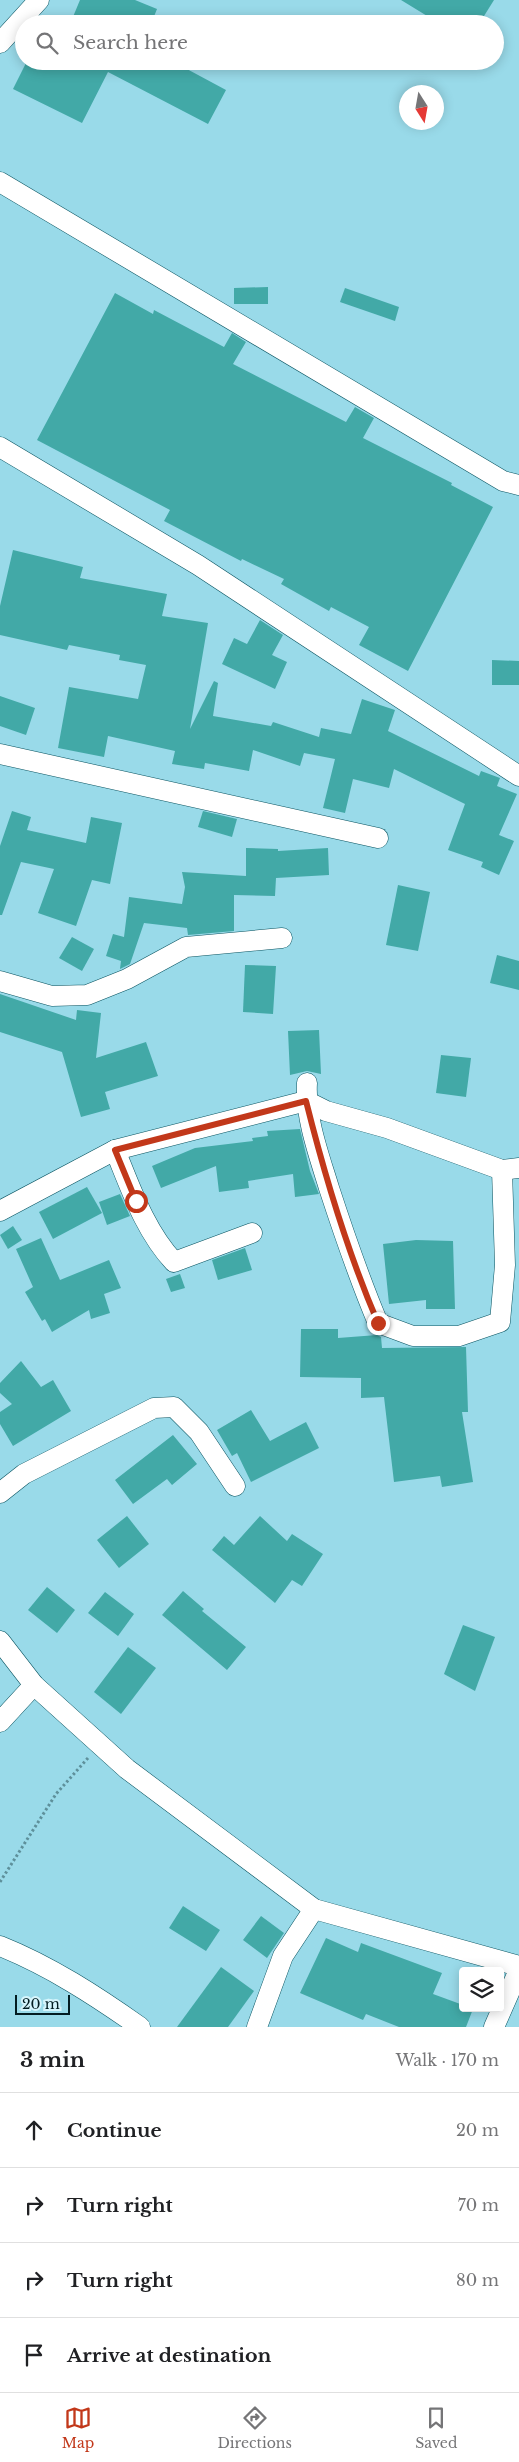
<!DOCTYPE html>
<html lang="en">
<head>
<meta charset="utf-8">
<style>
	:root { --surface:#fff; --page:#f6f6f6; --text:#202124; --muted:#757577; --line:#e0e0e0; --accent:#c2381a }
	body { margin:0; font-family:"Libre Baskerville",serif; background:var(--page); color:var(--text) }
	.controls { position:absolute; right:15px; bottom:15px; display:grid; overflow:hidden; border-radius:5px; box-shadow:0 2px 12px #0003 }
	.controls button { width:45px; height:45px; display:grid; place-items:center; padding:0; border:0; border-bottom:1px solid var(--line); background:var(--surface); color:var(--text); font:25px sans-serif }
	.compass { position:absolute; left:399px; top:85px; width:45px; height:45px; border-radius:50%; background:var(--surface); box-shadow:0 2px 12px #0003; rotate:169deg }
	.scale { position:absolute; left:15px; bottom:12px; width:55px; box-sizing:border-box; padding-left:5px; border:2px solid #031d22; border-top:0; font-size:14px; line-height:18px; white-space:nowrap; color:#031d22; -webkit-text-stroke:4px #d6f5fc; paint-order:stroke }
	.stop { position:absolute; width:15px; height:15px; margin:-11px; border:4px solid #c2381a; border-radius:50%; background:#fff }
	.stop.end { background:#c2381a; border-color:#fff; box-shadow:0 1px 5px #0008 }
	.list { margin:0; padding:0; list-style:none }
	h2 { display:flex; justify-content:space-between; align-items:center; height:65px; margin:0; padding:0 20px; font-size:21px }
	h2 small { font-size:16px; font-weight:400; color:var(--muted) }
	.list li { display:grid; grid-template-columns:32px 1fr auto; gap:15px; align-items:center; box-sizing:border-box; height:75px; padding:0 20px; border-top:1px solid var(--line) }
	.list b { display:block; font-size:19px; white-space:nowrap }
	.list em { font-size:16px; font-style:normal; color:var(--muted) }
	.icon { flex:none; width:28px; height:28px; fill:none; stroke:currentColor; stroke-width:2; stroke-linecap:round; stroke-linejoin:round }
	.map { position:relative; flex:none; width:519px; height:2027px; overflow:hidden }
	.search { position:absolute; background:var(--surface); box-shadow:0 2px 12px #0003; left:15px; right:15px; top:15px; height:55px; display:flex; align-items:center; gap:12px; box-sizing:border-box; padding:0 18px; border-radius:28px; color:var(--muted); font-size:19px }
	.sheet { height:365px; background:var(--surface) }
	nav { display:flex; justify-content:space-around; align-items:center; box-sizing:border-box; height:70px; border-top:1px solid var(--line); background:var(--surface); font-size:14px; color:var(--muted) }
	nav a { display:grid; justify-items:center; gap:2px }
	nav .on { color:var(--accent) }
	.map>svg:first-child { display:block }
	.building { fill:#42a9a7 }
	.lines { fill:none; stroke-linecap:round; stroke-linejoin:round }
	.minor-casing { stroke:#095360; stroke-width:21 }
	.path { stroke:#5e909b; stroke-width:3; stroke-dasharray:2.5 2.5; stroke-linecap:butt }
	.minor { stroke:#fff; stroke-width:20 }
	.route { stroke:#c2381a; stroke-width:6 }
</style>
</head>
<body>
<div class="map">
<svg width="519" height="2027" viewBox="0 0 519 2027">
	<rect width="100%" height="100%" fill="#99dae9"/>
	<!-- building -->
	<g class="building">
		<path d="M80 0H135L157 9 151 24H70Z"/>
		<path d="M401 0H494L479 24H453L440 16 437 22Z"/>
		<path d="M27 61H172L226 90 208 124 108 72 82 123 13 89Z"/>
		<path d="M268 287V304H234V288Z"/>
		<path d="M345 288 399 307 395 321 340 302Z"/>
		<path d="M115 293 153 314 154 310 224 347 232 333 246 342 233 364 346 422 355 407 374 418 363 438 452 483 451 485 493 507 408 671 359 645 369 627 331 607 329 611 281 584 284 579 242 559 241 561 164 521 170 510 37 440Z"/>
		<path d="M13 550 83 567 80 578 167 594 162 616 208 623 190 729 214 681 218 683 213 716 271 726 273 722 319 737 321 728 351 734 362 699 395 710 388 731 479 776 481 771 500 778 497 786 517 794 499 835 514 841 499 875 481 867 483 862 448 850 465 804 394 769 389 788 353 779 345 813 323 808 335 759 304 753 300 766 253 750 249 771 205 763 204 769 172 764 175 751 108 736 104 757 58 748 69 687 138 699 146 665 119 660 120 655 69 645 67 650 0 635V606Z"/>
		<path d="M260 620 283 635 272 655 287 662 275 689 222 664 234 638 247 644Z"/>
		<path d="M492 660 519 661V685H492Z"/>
		<path d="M0 696 35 708 26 735 0 726Z"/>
		<path d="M12 811 31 817 27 830 86 843 91 817 122 823 110 884 92 880 76 926 38 913 54 869 21 862 2 915H0V846Z"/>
		<path d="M203 811 237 819 232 837 198 827Z"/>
		<path d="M246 848 278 849V851L328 848 329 875 276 878 275 896 234 895V931L188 935 187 928 144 923 130 964 120 969 121 961 106 956 113 934 124 937 129 897 182 904 185 887 182 872 246 876Z"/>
		<path d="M398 885 430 892 418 951 386 945Z"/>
		<path d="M72 937 94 949 82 971 59 958Z"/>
		<path d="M497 955 519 961V990L490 983Z"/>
		<path d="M245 965 276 966 273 1014 243 1012Z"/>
		<path d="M0 994 76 1020 77 1010 101 1013 96 1058 146 1042 158 1076 105 1092 110 1109 81 1117 62 1052 0 1032Z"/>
		<path d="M319 1030 321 1074 307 1071 290 1075 288 1031Z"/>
		<path d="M441 1055 471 1058 466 1097 436 1093Z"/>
		<path d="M300 1129 310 1171 319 1194 295 1197 293 1174 248 1181 249 1188 219 1192 216 1166 161 1188 152 1166 195 1148 253 1141 252 1138 268 1136 267 1131Z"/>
		<path d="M87 1187 102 1213 53 1239 39 1212Z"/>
		<path d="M120 1194 130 1216 107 1225 99 1202Z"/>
		<path d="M13 1226 22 1240 8 1249 0 1235Z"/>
		<path d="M41 1238 60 1280 109 1260 121 1288 104 1294 110 1313 91 1319 89 1310 52 1332 45 1319 42 1321 25 1292 33 1287 16 1249Z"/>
		<path d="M416 1240 453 1241 455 1309H426V1300L389 1304 383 1244Z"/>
		<path d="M245 1248 252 1270 218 1280 212 1260Z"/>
		<path d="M180 1274 185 1288 171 1292 166 1279Z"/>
		<path d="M301 1329H338V1338L377 1335 381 1337 382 1348 466 1347 468 1412H462L473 1482 442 1487 440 1476 394 1482 384 1397 361 1398V1378L300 1377Z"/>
		<path d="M21 1361 41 1387 53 1380 71 1411 13 1446 0 1424V1412L12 1404 0 1393V1383Z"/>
		<path d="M251 1410 270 1441 306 1422 319 1448 251 1482 237 1453 232 1456 217 1430Z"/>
		<path d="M173 1435 197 1464 172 1485 167 1479 133 1504 115 1480Z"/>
		<path d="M127 1516 149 1544 119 1568 97 1540Z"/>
		<path d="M260 1516 287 1541 292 1534 323 1554 302 1586 292 1580 275 1603 212 1550 224 1536 234 1545Z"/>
		<path d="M47 1587 75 1610 57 1633 28 1610Z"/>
		<path d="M183 1591 204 1609 202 1611 246 1647 227 1670 162 1615Z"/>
		<path d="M105 1592 134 1614 118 1636 88 1613Z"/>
		<path d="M463 1625 495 1637 475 1691 444 1674Z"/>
		<path d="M128 1647 156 1668 121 1714 94 1692Z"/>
		<path d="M183 1906 220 1930 206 1951 169 1928Z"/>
		<path d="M261 1916 284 1933 267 1958 243 1940Z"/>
		<path d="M326 1938 358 1952 361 1943 442 1973 433 1994 463 2005V2008L473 2009 466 2027H399L366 2014 363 2020 300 1993Z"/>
		<path d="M221 1967 254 1991 228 2027H177Z"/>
	</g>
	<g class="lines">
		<!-- minor casing -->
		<g class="minor-casing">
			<g id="minor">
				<path d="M0 43 39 0"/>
				<path d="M0 182 503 481 519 485"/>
				<path d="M0 447 198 565 519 776"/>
				<path d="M0 754 378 838"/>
				<path d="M0 981 52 996 87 995 127 979 186 947 282 938"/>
				<path d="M307 1083C305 1118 319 1155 329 1188 344 1234 359 1278 378 1323L413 1336H459L500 1322 505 1265 502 1170"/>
				<path d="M115 1150C131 1189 145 1231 174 1262L252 1233"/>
				<path d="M0 1211 115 1150 306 1101 326 1111 387 1128 502 1170 519 1168"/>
				<path d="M0 1493 24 1474 154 1408 174 1407 199 1432 235 1486"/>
				<path d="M0 1641 34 1685 127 1769 314 1909 519 1966"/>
				<path d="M0 1722 34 1685"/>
				<path d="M0 1946C50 1966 96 1996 140 2027"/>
				<path d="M257 2027 283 1956 314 1909"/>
				<path d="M494 2027 519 1970"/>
			</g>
		</g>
		<!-- path -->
		<path class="path" d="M0 1882 56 1794 88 1758"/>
		<!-- minor -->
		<use href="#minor" class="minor"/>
	</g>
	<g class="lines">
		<!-- route -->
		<path class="route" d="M136 1201 115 1150 306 1101C325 1177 347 1251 378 1323"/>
	</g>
</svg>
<div class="controls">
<button><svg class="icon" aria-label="layers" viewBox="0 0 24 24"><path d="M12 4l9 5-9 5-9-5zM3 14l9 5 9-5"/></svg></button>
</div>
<svg class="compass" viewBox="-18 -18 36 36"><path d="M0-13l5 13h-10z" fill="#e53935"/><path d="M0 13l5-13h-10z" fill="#757577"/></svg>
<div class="scale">20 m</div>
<div class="stop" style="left:136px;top:1201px"></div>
<div class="stop end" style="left:378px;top:1323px"></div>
<div class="search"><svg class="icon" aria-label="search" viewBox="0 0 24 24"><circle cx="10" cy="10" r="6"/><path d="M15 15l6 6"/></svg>Search here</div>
</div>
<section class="sheet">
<h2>3 min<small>Walk · 170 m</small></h2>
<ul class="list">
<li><svg class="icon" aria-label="ahead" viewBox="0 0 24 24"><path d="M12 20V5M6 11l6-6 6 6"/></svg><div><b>Continue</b></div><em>20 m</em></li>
<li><svg class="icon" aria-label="right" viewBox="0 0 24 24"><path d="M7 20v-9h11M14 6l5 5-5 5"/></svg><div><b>Turn right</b></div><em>70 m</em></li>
<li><svg class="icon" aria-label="right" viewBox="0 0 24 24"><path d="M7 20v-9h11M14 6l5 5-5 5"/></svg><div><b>Turn right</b></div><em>80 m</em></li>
<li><svg class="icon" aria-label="arrive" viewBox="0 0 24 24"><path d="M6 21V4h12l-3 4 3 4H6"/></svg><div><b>Arrive at destination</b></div></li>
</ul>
</section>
<nav>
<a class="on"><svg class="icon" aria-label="map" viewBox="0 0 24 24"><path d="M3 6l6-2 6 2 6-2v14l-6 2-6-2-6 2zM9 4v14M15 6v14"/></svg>Map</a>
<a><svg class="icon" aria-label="directions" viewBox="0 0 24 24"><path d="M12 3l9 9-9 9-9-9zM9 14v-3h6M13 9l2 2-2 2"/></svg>Directions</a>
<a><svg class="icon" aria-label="saved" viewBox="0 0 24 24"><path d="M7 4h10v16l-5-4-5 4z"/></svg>Saved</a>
</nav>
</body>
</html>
